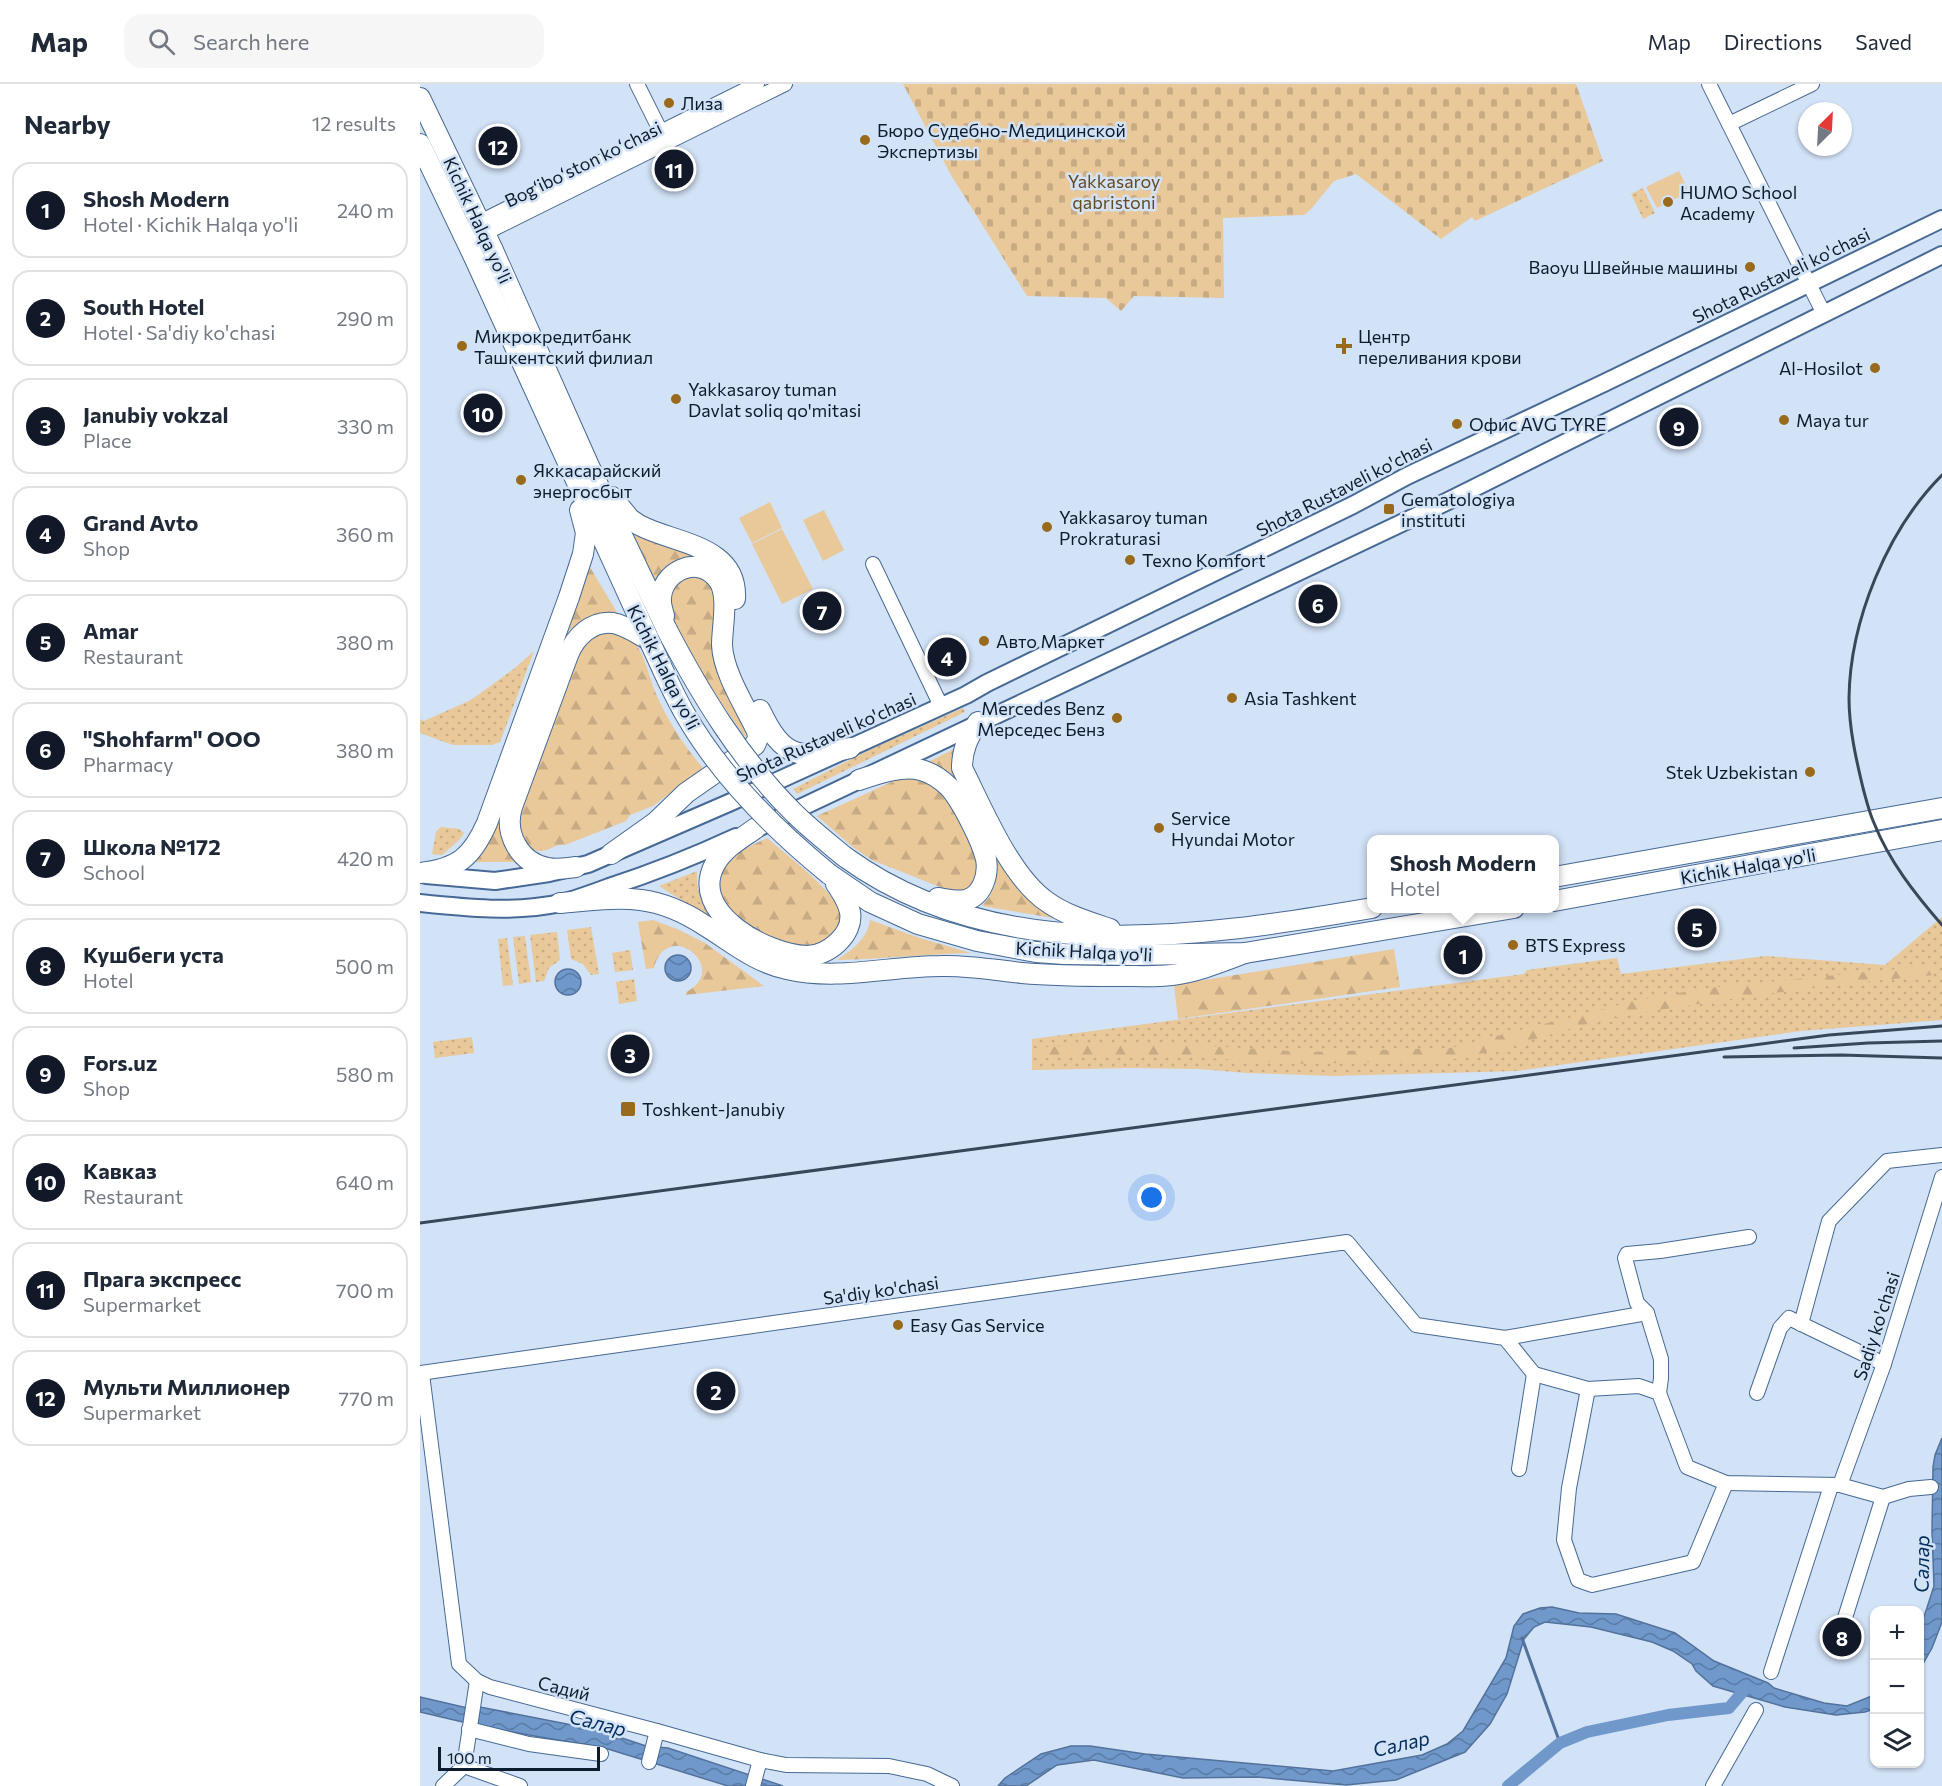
<!DOCTYPE html>
<html lang="en">
<head>
<meta charset="utf-8">
<style>
	:root { --surface:#fff; --page:#f6f6f7; --text:#1f2937; --muted:#747a83; --line:#e0e1e3; --accent:#111827 }
	body { margin:0; font-family:Commissioner,sans-serif; background:var(--page); color:var(--text) }
	.controls { position:absolute; right:18px; bottom:18px; display:grid; overflow:hidden; border-radius:12px; box-shadow:0 2px 4px #0004 }
	.controls button { width:54px; height:54px; display:grid; place-items:center; padding:0; border:0; border-bottom:2px solid var(--line); background:var(--surface); color:var(--text); font:30px sans-serif }
	.compass { position:absolute; left:1378px; top:18px; width:54px; height:54px; border-radius:50%; background:var(--surface); box-shadow:0 2px 4px #0004; rotate:24deg }
	.scale { position:absolute; left:18px; bottom:15px; width:162px; box-sizing:border-box; padding-left:6px; border:3px solid #0c1b2d; border-top:0; font-size:16px; line-height:21px; white-space:nowrap; color:#0c1b2d; -webkit-text-stroke:4px #d2e2f7; paint-order:stroke }
	.you { position:absolute; left:732px; top:1114px; width:21px; height:21px; margin:-15px; border:4px solid #fff; border-radius:50%; background:#1a73e8; box-shadow:0 0 0 9px #1a73e833 }
	.badge { display:grid; place-items:center; width:39px; height:39px; border-radius:50%; background:var(--accent); color:#fff; font-size:20px; font-weight:700 }
	.pin { position:absolute; translate:-50% -50%; border:3px solid #fff; box-shadow:0 2px 6px #0006 }
	.popup { position:absolute; left:947px; top:751px; width:192px; height:78px; box-sizing:border-box; display:grid; place-content:center; border-radius:12px; background:var(--surface); filter:drop-shadow(0 2px 4px #0005); font-size:20px; white-space:nowrap; color:var(--muted) }
	.popup b { font-size:22px; color:var(--text) }
	.popup::after { content:''; position:absolute; left:50%; top:100%; margin-left:-12px; border:12px solid transparent; border-top-color:var(--surface) }
	.list { margin:0; padding:0; list-style:none }
	h2 { display:flex; justify-content:space-between; align-items:center; height:78px; margin:0; padding:0 24px; font-size:26px }
	h2 small { font-size:20px; font-weight:400; color:var(--muted) }
	.list li { display:grid; grid-template-columns:39px 1fr auto; gap:18px; align-items:center; box-sizing:border-box; height:96px; margin:0 12px 12px; padding:0 12px; border:2px solid var(--line); border-radius:18px }
	.list b { display:block; font-size:22px; white-space:nowrap }
	.list p { margin:0; font-size:20px; white-space:nowrap; color:var(--muted) }
	.list em { font-size:20px; font-style:normal; color:var(--muted) }
	.icon { flex:none; width:33px; height:33px; fill:none; stroke:currentColor; stroke-width:2; stroke-linecap:round; stroke-linejoin:round }
	.map { position:relative; flex:none; width:1522px; height:1702px; overflow:hidden }
	header { display:flex; align-items:center; gap:36px; box-sizing:border-box; height:84px; padding:0 30px; background:var(--surface); border-bottom:2px solid var(--line) }
	header strong { font-size:28px }
	nav { display:flex; gap:33px; margin-inline-start:auto; font-size:21px }
	.search { width:420px; height:54px; background:var(--page); display:flex; align-items:center; gap:15px; box-sizing:border-box; padding:0 21px; border-radius:18px; color:var(--muted); font-size:22px }
	main { display:flex }
	aside { flex:1; background:var(--surface) }
	.map>svg:first-child { display:block }
	.grass { fill:url(#grass-dots) }
	.forest { fill:url(#forest-firs) }
	.cemetery { fill:url(#cemetery-stones) }
	.pitch { fill:#e9c89a }
	.water { fill:url(#water-waves); stroke:#52729c; stroke-width:1.5 }
	.lines { fill:none; stroke-linecap:round; stroke-linejoin:round }
	.stream { stroke:#52729c; stroke-width:3 }
	.canal { stroke:#7098cb; stroke-width:12 }
	.minor-casing { stroke:#466996; stroke-width:16 }
	.major-casing { stroke:#466996; stroke-width:20 }
	.highway-casing { stroke:#466996; stroke-width:22 }
	.minor { stroke:#fff; stroke-width:14 }
	.major { stroke:#fff; stroke-width:16 }
	.highway { stroke:#fff; stroke-width:20 }
	.rail { stroke:#38475a; stroke-width:3 }
	.highway-bridge-casing { stroke:#466996; stroke-width:22; stroke-linecap:butt }
	.highway-bridge { stroke:#fff; stroke-width:20 }
	.poi-dot { fill:#996a1b; stroke:#d2e2f7; stroke-width:2 }
	.labels { text-anchor:middle; dominant-baseline:central; stroke-width:5; stroke-linejoin:round; paint-order:stroke }
	.poi-label { font-size:18px; fill:#0c1b2d; stroke:#d2e2f7; text-anchor:start }
	.street-label { font-size:18px; fill:#0c1b2d; stroke:#d2e2f7 }
	.park-label { font-size:18px; fill:#66491e; stroke:#d2e2f7 }
	.water-label { font-size:20px; font-style:italic; fill:#032d5c; stroke:#d2e2f7 }
</style>
</head>
<body>
<header>
<strong>Map</strong>
<div class="search"><svg class="icon" aria-label="search" viewBox="0 0 24 24"><circle cx="10" cy="10" r="6"/><path d="M15 15l6 6"/></svg>Search here</div>
<nav><a>Map</a><a>Directions</a><a>Saved</a></nav>
</header>
<main>
<aside>
<h2>Nearby<small>12 results</small></h2>
<ul class="list">
<li><span class="badge">1</span><div><b>Shosh Modern</b><p>Hotel · Kichik Halqa yo'li</p></div><em>240 m</em></li>
<li><span class="badge">2</span><div><b>South Hotel</b><p>Hotel · Sa'diy ko'chasi</p></div><em>290 m</em></li>
<li><span class="badge">3</span><div><b>Janubiy vokzal</b><p>Place</p></div><em>330 m</em></li>
<li><span class="badge">4</span><div><b>Grand Avto</b><p>Shop</p></div><em>360 m</em></li>
<li><span class="badge">5</span><div><b>Amar</b><p>Restaurant</p></div><em>380 m</em></li>
<li><span class="badge">6</span><div><b>&quot;Shohfarm&quot; OOO</b><p>Pharmacy</p></div><em>380 m</em></li>
<li><span class="badge">7</span><div><b>Школа №172</b><p>School</p></div><em>420 m</em></li>
<li><span class="badge">8</span><div><b>Кушбеги уста</b><p>Hotel</p></div><em>500 m</em></li>
<li><span class="badge">9</span><div><b>Fors.uz</b><p>Shop</p></div><em>580 m</em></li>
<li><span class="badge">10</span><div><b>Кавказ</b><p>Restaurant</p></div><em>640 m</em></li>
<li><span class="badge">11</span><div><b>Прага экспресс</b><p>Supermarket</p></div><em>700 m</em></li>
<li><span class="badge">12</span><div><b>Мульти Миллионер</b><p>Supermarket</p></div><em>770 m</em></li>
</ul>
</aside>
<div class="map">
<svg width="1522" height="1702" viewBox="0 0 1522 1702">
	<defs>
		<pattern id="grass-dots" width="8" height="8" patternUnits="userSpaceOnUse" patternTransform="scale(1.5)"><rect width="8" height="8" fill="#e9c89a"/><path d="M2 2h.1M6 6h.1" fill="none" stroke="#c7ab85" stroke-width="1.8" stroke-linecap="round"/></pattern>
		<pattern id="forest-firs" width="22" height="20" patternUnits="userSpaceOnUse" patternTransform="scale(1.5)"><rect width="22" height="20" fill="#e9c89a"/><path d="M5 1l3.5 6h-7zM16 11l3.5 6h-7z" fill="#c7ab85"/></pattern>
		<pattern id="cemetery-stones" width="16" height="16" patternUnits="userSpaceOnUse" patternTransform="scale(1.5)"><rect width="16" height="16" fill="#e9c89a"/><path d="M2 7V4a2 2 0 0 1 4 0v3zM10 15v-3a2 2 0 0 1 4 0v3z" fill="#c7ab85"/></pattern>
		<pattern id="water-waves" width="16" height="10" patternUnits="userSpaceOnUse" patternTransform="scale(1.5)"><rect width="16" height="10" fill="#7098cb"/><path d="M0 5q4-4 8 0t8 0" fill="none" stroke="#5a7ba5"/></pattern>
	</defs>
	<rect width="100%" height="100%" fill="#d2e2f7"/>
	<!-- grass -->
	<g class="grass">
		<path d="M1223 104 1235 129 1223 135 1211 110Z"/>
		<path d="M114 567 80 658 72 661H33L0 649V635L4 637 51 616 95 584Z"/>
		<path d="M543 624 545 628 377 710 373 705 453 664Z"/>
		<path d="M21 743 39 745 44 749 39 756 22 771 12 770 16 748Z"/>
		<path d="M277 787C276 812 284 822 299 840L239 802Z"/>
		<path d="M1522 833V936L1381 947 1097 987 914 992 827 989 779 985 710 984 612 986V955L1104 890 1107 886 1197 874 1201 890 1346 872 1465 881Z"/>
		<path d="M171 843 179 890 171 891 163 880 151 875 147 846Z"/>
		<path d="M137 848 140 876 129 884 124 897 116 898 110 851Z"/>
		<path d="M105 852 111 898 99 900 93 853Z"/>
		<path d="M87 854 93 901 83 902 78 855Z"/>
		<path d="M210 866 213 886 195 888 192 869Z"/>
		<path d="M214 895 217 917 199 920 196 898Z"/>
		<path d="M52 953 54 969 15 974 13 958Z"/>
	</g>
	<!-- forest -->
	<g class="forest">
		<path d="M214 451 283 473 252 481 234 496Z"/>
		<path d="M168 480 198 530C175 532 163 534 145 550Z"/>
		<path d="M275 487 295 505V579L324 636 326 654C307 626 237 535 252 503 256 496 268 491 275 487Z"/>
		<path d="M180 544C193 548 209 551 217 562 224 571 230 594 234 605 246 634 263 661 283 684L233 722 210 731 206 737 145 761C136 759 131 766 122 767 102 769 99 745 98 731L157 565Z"/>
		<path d="M536 664 535 674 639 835 562 822 570 812 575 801 576 775 537 696 517 683 506 679Z"/>
		<path d="M490 693C503 696 519 701 527 712 533 719 536 729 540 737 550 759 578 811 530 807L452 776 434 764 397 732 478 695Z"/>
		<path d="M81 723 98 778H52Z"/>
		<path d="M347 754C364 769 422 812 421 833 421 842 412 851 407 858L386 864 346 853 333 846 304 821 299 804 304 783 312 771Z"/>
		<path d="M233 836 257 845 285 859 344 902 266 911V908C312 885 247 832 234 884L226 885 218 838Z"/>
		<path d="M450 836 503 855 551 869C506 870 462 875 417 876 432 866 448 854 450 836Z"/>
		<path d="M974 865 980 903 758 935 754 901Z"/>
		<path d="M1515 881 1514 891 1442 898 1338 911 1219 929 1163 941 1082 965 1030 976 887 980 737 971 620 974V963L738 959 889 968 1030 964 1218 916 1288 904Z"/>
	</g>
	<!-- cemetery -->
	<path class="cemetery" d="M483 0H1156L1183 77 1055 137 1052 133 1021 155 936 90 914 97 891 125 884 131 803 134 804 214 714 212 701 227 686 214 607 212 531 91Z"/>
	<!-- pitch -->
	<g class="pitch">
		<path d="M1259 87 1269 108 1237 124 1226 103Z"/>
		<path d="M350 418 362 444 332 459 319 434Z"/>
		<path d="M404 426 424 466 403 477 383 436Z"/>
		<path d="M362 445 393 505 362 520 332 460Z"/>
	</g>
	<!-- water -->
	<g class="water">
		<circle cx="258" cy="884" r="13"/>
		<circle cx="148" cy="898" r="13"/>
		<path d="M1522 1354V1538L1512 1564 1500 1585V1545L1514 1502 1512 1447 1513 1383 1515 1371Z"/>
		<path d="M1132 1523 1159 1529 1196 1530 1255 1549 1294 1577 1348 1599 1354 1604 1404 1619 1427 1622 1454 1611V1625L1445 1628 1416 1631 1365 1623 1293 1602 1276 1587 1272 1580 1253 1567 1232 1558 1171 1543 1125 1538 1114 1543 1104 1555 1087 1610 1070 1640 1045 1668 976 1696 926 1701 837 1693 763 1694 674 1676 637 1681 606 1702H578L585 1694 621 1670 651 1662H670L725 1670 913 1687 1002 1671 1027 1660 1043 1647 1086 1574 1094 1542 1103 1530 1120 1524Z"/>
		<path d="M0 1613 56 1626 60 1623 152 1641 190 1650 226 1662 248 1664 363 1702H308L188 1665 64 1643 0 1628Z"/>
	</g>
	<g class="lines">
		<!-- stream -->
		<path class="stream" d="M1102 1554 1140 1659"/>
		<!-- canal -->
		<path class="canal" d="M1088 1702 1140 1659 1167 1648 1248 1631 1309 1624 1325 1605"/>
		<!-- minor casing -->
		<g class="minor-casing">
			<g id="minor">
				<path d="M217 0 244 54"/>
				<path d="M1289 0 1404 230"/>
				<path d="M1309 40 1392 0"/>
				<path d="M53 144 60 138 337 0"/>
				<path d="M58 150 65 149 365 0"/>
				<path d="M453 480 521 622"/>
				<path d="M1381 1240 1409 1137 1467 1077 1522 1071"/>
				<path d="M1085 1254 1227 1229"/>
				<path d="M0 1289 927 1158 996 1241 1085 1254 1114 1290 1168 1305 1219 1302 1239 1309 1267 1383 1306 1399 1420 1401 1463 1413 1489 1405 1511 1403"/>
				<path d="M2 1290 39 1580 57 1597 70 1603 237 1647 340 1676 366 1681 469 1682 507 1690 532 1702"/>
				<path d="M1168 1305 1149 1404 1144 1456 1158 1496 1172 1501 1273 1478 1306 1399"/>
				<path d="M1239 1309 1241 1294V1275L1227 1229 1217 1219 1205 1174 1207 1170 1240 1167 1329 1153"/>
				<path d="M1337 1309 1360 1244 1369 1234 1464 1280"/>
				<path d="M1099 1385 1114 1290"/>
				<path d="M1420 1401 1464 1280 1522 1093"/>
				<path d="M1418 1556 1463 1413"/>
				<path d="M1351 1588 1411 1402"/>
				<path d="M49 1645 109 1660 181 1670"/>
				<path d="M229 1678 237 1647"/>
				<path d="M44 1682 57 1597"/>
				<path d="M23 1702 44 1682 100 1702"/>
				<path d="M333 1702 340 1676"/>
				<path d="M1293 1702 1336 1626"/>
			</g>
		</g>
		<!-- major casing -->
		<g class="major-casing">
			<g id="major">
				<path d="M340 743 1026 418 1522 171"/>
				<path d="M6 791 75 797 129 789 168 780 311 718 546 611 567 599 933 421 987 392 1184 299 1522 135"/>
				<path d="M0 819C47 824 94 829 141 819 157 815 173 809 189 803 232 789 275 772 316 753"/>
			</g>
		</g>
		<!-- highway casing -->
		<g class="highway-casing">
			<g id="highway">
				<path d="M0 14 72 164 169 382 247 546"/>
				<path d="M0 60 54 173 229 556"/>
				<path d="M192 413 210 435 219 441C255 460 318 461 315 515"/>
				<path d="M340 626C363 675 379 676 430 664"/>
				<path d="M558 638C548 653 542 666 542 684 562 724 590 792 626 817 645 831 669 838 690 845"/>
				<path d="M439 696C457 690 482 681 501 686 512 689 521 695 529 703 541 716 562 757 566 775 569 791 562 813 545 816 536 818 526 815 518 814"/>
				<path d="M336 744C322 754 304 764 295 780 268 829 347 871 387 872 408 872 434 850 430 828 428 817 422 809 416 800"/>
				<path d="M191 770 236 738 266 709 335 661 338 654 337 647C325 622 303 588 302 561 302 543 309 512 299 497 279 468 239 488 241 518 241 522 243 527 244 532"/>
				<path d="M425 773C578 884 777 854 952 824"/>
				<path d="M156 783C147 784 137 786 128 784 99 779 84 749 92 723L148 571C155 553 172 536 193 539 205 541 218 550 229 556"/>
				<path d="M0 789C38 785 52 773 67 739L149 513 163 470 166 449 160 426"/>
				<path d="M409 790 450 818 498 840 557 857 616 868 644 870 714 871 825 869 1094 824"/>
				<path d="M1134 793 1522 724"/>
				<path d="M1134 817 1522 746"/>
				<path d="M140 819C199 814 232 807 284 841 312 858 334 878 367 885 417 897 470 882 521 882 548 881 575 886 602 889 635 892 668 892 702 892 718 892 735 893 752 891 777 888 801 878 825 869"/>
			</g>
		</g>
		<!-- minor -->
		<use href="#minor" class="minor"/>
		<!-- major -->
		<use href="#major" class="major"/>
		<!-- highway -->
		<use href="#highway" class="highway"/>
		<!-- rail -->
		<g class="rail">
			<path d="M1522 391C1467 446 1430 537 1429 614 1429 644 1436 675 1443 704 1446 715 1449 728 1454 739 1469 777 1495 810 1522 841"/>
			<path d="M1374 964 1448 959 1522 957"/>
			<path d="M1304 973 1421 971 1522 974"/>
			<path d="M0 1139 1409 951 1522 942"/>
		</g>
		<!-- highway-bridge casing -->
		<g class="highway-bridge-casing">
			<g id="highway-bridge">
				<path d="M247 546C281 611 320 675 373 728 389 744 407 758 425 773"/>
				<path d="M229 556C241 581 251 606 265 630 300 691 355 746 409 790"/>
			</g>
		</g>
		<!-- highway-bridge -->
		<use href="#highway-bridge" class="highway-bridge"/>
	</g>
	<!-- markers -->
	<g class="poi-dot">
		<circle cx="249" cy="19" r="6"/>
		<circle cx="445" cy="56" r="6"/>
		<circle cx="1248" cy="118" r="6"/>
		<circle cx="1330" cy="183" r="6"/>
		<circle cx="42" cy="262" r="6"/>
		<path d="M921 253h6v6h6v6h-6v6h-6v-6h-6v-6h6z"/>
		<circle cx="1455" cy="284" r="6"/>
		<circle cx="256" cy="315" r="6"/>
		<circle cx="1364" cy="336" r="6"/>
		<circle cx="1037" cy="340" r="6"/>
		<circle cx="101" cy="396" r="6"/>
		<rect x="963" y="419" width="12" height="12" rx="3"/>
		<circle cx="627" cy="443" r="6"/>
		<circle cx="710" cy="476" r="6"/>
		<circle cx="564" cy="557" r="6"/>
		<circle cx="812" cy="614" r="6"/>
		<circle cx="697" cy="634" r="6"/>
		<circle cx="1390" cy="688" r="6"/>
		<circle cx="739" cy="744" r="6"/>
		<circle cx="1093" cy="861" r="6"/>
		<rect x="200" y="1017" width="16" height="16" rx="3"/>
		<circle cx="478" cy="1241" r="6"/>
	</g>
	<g class="labels">
		<!-- poi labels -->
		<g class="poi-label">
			<text x="261" y="19">Лиза</text>
			<text x="457" y="46">Бюро Судебно-Медицинской<tspan x="457" dy="21">Экспертизы</tspan></text>
			<text x="1260" y="108">HUMO School<tspan x="1260" dy="21">Academy</tspan></text>
			<text x="1318" y="183" text-anchor="end">Baoyu Швейные машины</text>
			<text x="54" y="252">Микрокредитбанк<tspan x="54" dy="21">Ташкентский филиал</tspan></text>
			<text x="938" y="252">Центр<tspan x="938" dy="21">переливания крови</tspan></text>
			<text x="1443" y="284" text-anchor="end">Al-Hosilot</text>
			<text x="268" y="305">Yakkasaroy tuman<tspan x="268" dy="21">Davlat soliq qo'mitasi</tspan></text>
			<text x="1376" y="336">Maya tur</text>
			<text x="1049" y="340">Офис AVG TYRE</text>
			<text x="113" y="386">Яккасарайский<tspan x="113" dy="21">энергосбыт</tspan></text>
			<text x="981" y="415">Gematologiya<tspan x="981" dy="21">instituti</tspan></text>
			<text x="639" y="433">Yakkasaroy tuman<tspan x="639" dy="21">Prokraturasi</tspan></text>
			<text x="722" y="476">Texno Komfort</text>
			<text x="576" y="557">Авто Маркет</text>
			<text x="824" y="614">Asia Tashkent</text>
			<text x="685" y="624" text-anchor="end">Mercedes Benz<tspan x="685" dy="21">Мерседес Бенз</tspan></text>
			<text x="1378" y="688" text-anchor="end">Stek Uzbekistan</text>
			<text x="751" y="734">Service<tspan x="751" dy="21">Hyundai Motor</tspan></text>
			<text x="1105" y="861">BTS Express</text>
			<text x="222" y="1025">Toshkent-Janubiy</text>
			<text x="490" y="1241">Easy Gas Service</text>
		</g>
		<!-- street labels -->
		<g class="street-label">
			<text transform="translate(163 80) rotate(-26)">Bogʻiboʻston koʻchasi</text>
			<text transform="translate(58 136) rotate(65)">Kichik Halqa yo'li</text>
			<text transform="translate(1361 191) rotate(-26)">Shota Rustaveli ko'chasi</text>
			<text transform="translate(924 403) rotate(-27)">Shota Rustaveli ko'chasi</text>
			<text transform="translate(244 583) rotate(63)">Kichik Halqa yo'li</text>
			<text transform="translate(406 653) rotate(-24)">Shota Rustaveli ko'chasi</text>
			<text transform="translate(1328 782) rotate(-10)">Kichik Halqa yo'li</text>
			<text transform="translate(664 867) rotate(3)">Kichik Halqa yo'li</text>
			<text transform="translate(461 1206) rotate(-8)">Sa'diy ko'chasi</text>
			<text transform="translate(1456 1242) rotate(-72)">Sadiy ko'chasi</text>
			<text transform="translate(144 1604) rotate(14)">Садий</text>
		</g>
		<!-- park labels -->
		<g class="park-label">
			<text x="694" y="97">Yakkasaroy<tspan x="694" dy="21">qabristoni</tspan></text>
		</g>
		<!-- water labels -->
		<g class="water-label">
			<text transform="translate(1501 1480) rotate(-89)">Салар</text>
			<text transform="translate(178 1638) rotate(14)">Салар</text>
			<text transform="translate(981 1659) rotate(-13)">Салар</text>
		</g>
	</g>
</svg>
<div class="controls">
<button>+</button>
<button>−</button>
<button><svg class="icon" aria-label="layers" viewBox="0 0 24 24"><path d="M12 4l9 5-9 5-9-5zM3 14l9 5 9-5"/></svg></button>
</div>
<svg class="compass" viewBox="-18 -18 36 36"><path d="M0-13l5 13h-10z" fill="#e53935"/><path d="M0 13l5-13h-10z" fill="#747a83"/></svg>
<div class="scale">100 m</div>
<div class="you"></div>
<div class="pin badge" style="left:1043px;top:871px">1</div>
<div class="popup"><b>Shosh Modern</b>Hotel</div>
<div class="pin badge" style="left:296px;top:1307px">2</div>
<div class="pin badge" style="left:210px;top:970px">3</div>
<div class="pin badge" style="left:527px;top:573px">4</div>
<div class="pin badge" style="left:1277px;top:844px">5</div>
<div class="pin badge" style="left:898px;top:520px">6</div>
<div class="pin badge" style="left:402px;top:527px">7</div>
<div class="pin badge" style="left:1422px;top:1553px">8</div>
<div class="pin badge" style="left:1259px;top:343px">9</div>
<div class="pin badge" style="left:63px;top:329px">10</div>
<div class="pin badge" style="left:254px;top:85px">11</div>
<div class="pin badge" style="left:78px;top:62px">12</div>
</div>
</main>
</body>
</html>
